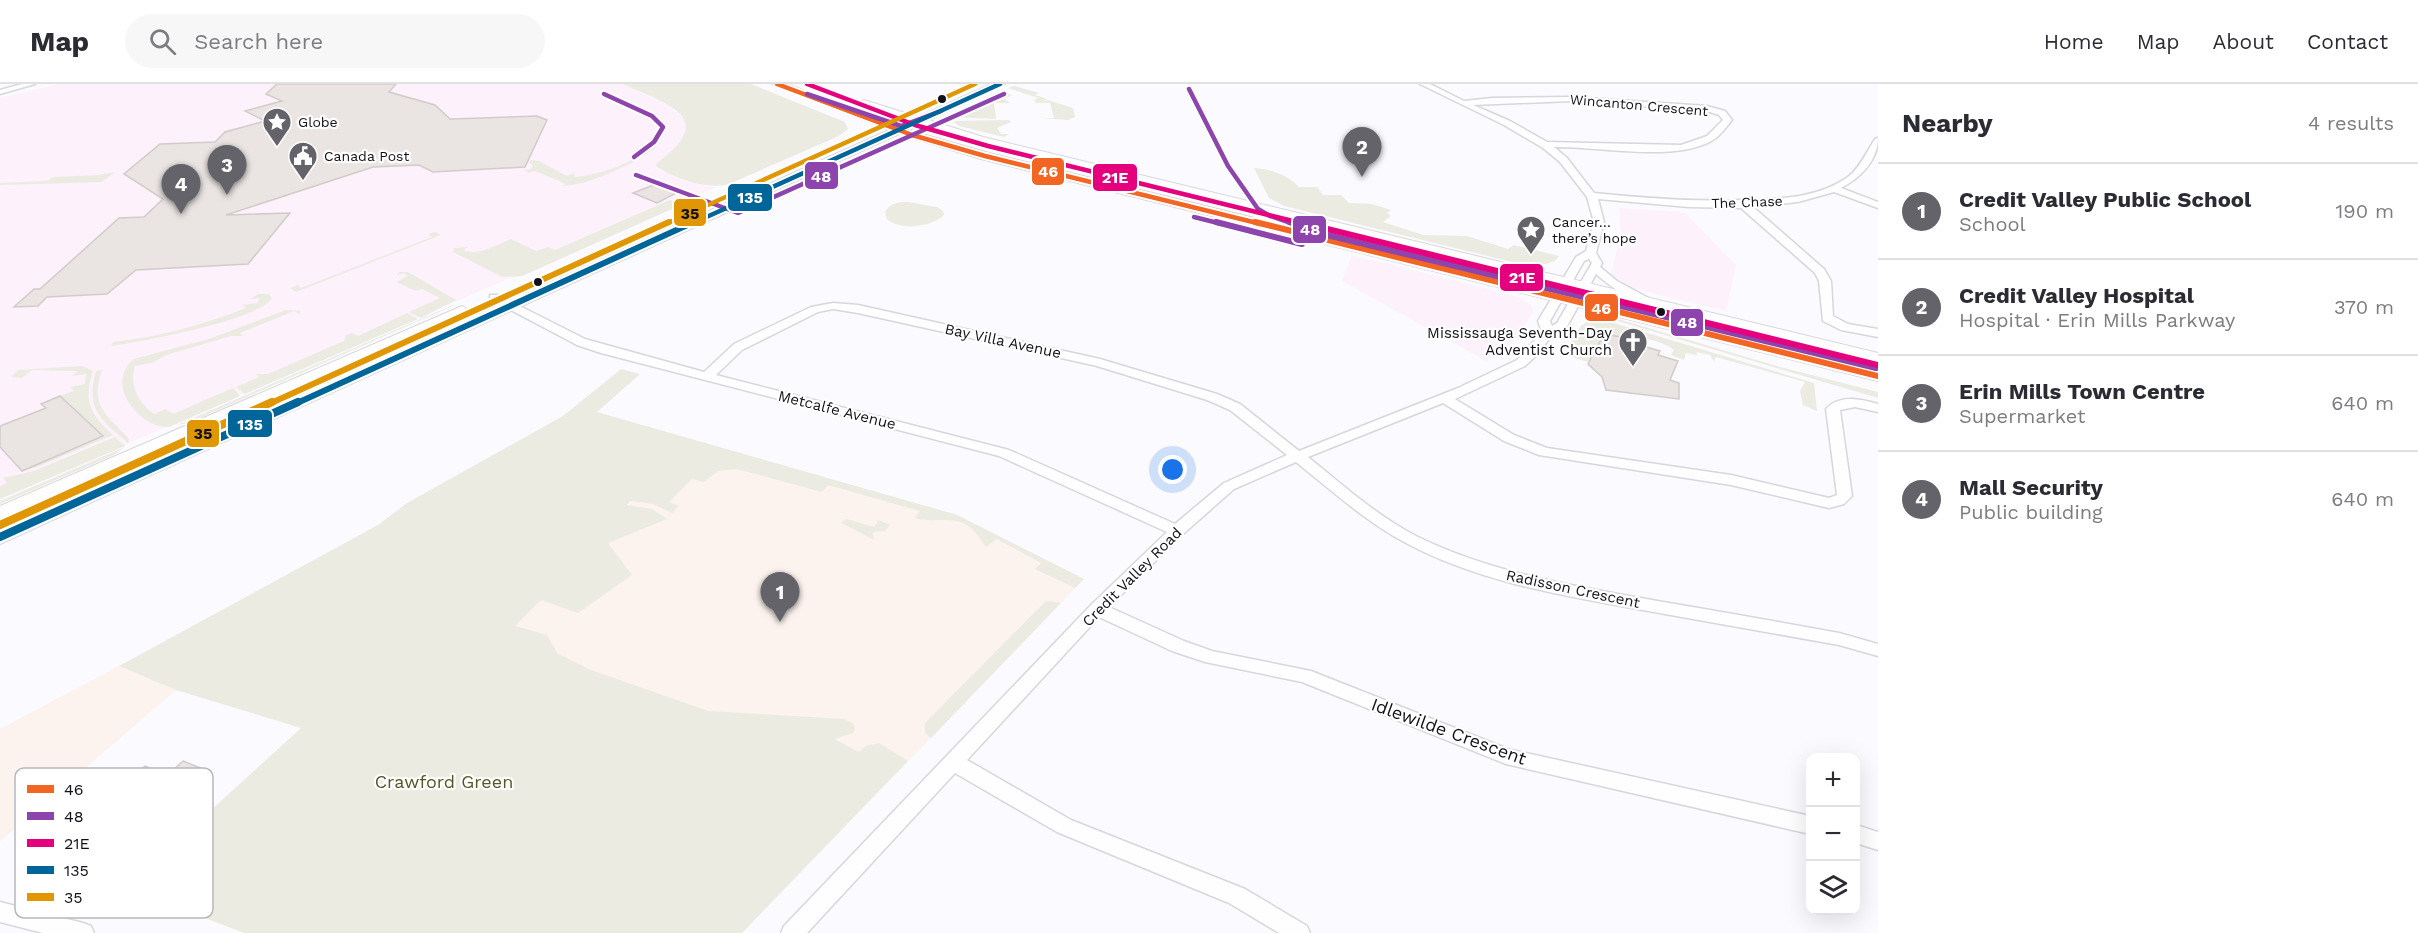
<!DOCTYPE html>
<html lang="en">
<head>
<meta charset="utf-8">
<style>
	:root { --surface:#fff; --page:#f7f7f7; --text:#2b2b33; --muted:#7c7c81; --line:#e1e1e2; --accent:#64636a }
	body { margin:0; font-family:"Work Sans",sans-serif; background:var(--page); color:var(--text) }
	.controls { position:absolute; right:18px; bottom:18px; display:grid; overflow:hidden; border-radius:12px; box-shadow:0 6px 24px #0002 }
	.controls button { width:54px; height:54px; display:grid; place-items:center; padding:0; border:0; border-bottom:2px solid var(--line); background:var(--surface); color:var(--text); font:30px sans-serif }
	.you { position:absolute; left:1173px; top:386px; width:21px; height:21px; margin:-15px; border:4px solid #fff; border-radius:50%; background:#1a73e8; box-shadow:0 0 0 9px #1a73e833 }
	.badge { display:grid; place-items:center; width:39px; height:39px; border-radius:50%; background:var(--accent); color:#fff; font-size:20px; font-weight:700 }
	.pin { position:absolute; translate:-50% -50px; filter:drop-shadow(0 2px 3px #0008) }
	.pin::after { content:''; position:absolute; top:32px; width:21px; height:18px; background:inherit; clip-path:polygon(0 0,100% 0,50% 100%) }
	.list { margin:0; padding:0; list-style:none }
	h2 { display:flex; justify-content:space-between; align-items:center; height:78px; margin:0; padding:0 24px; font-size:26px }
	h2 small { font-size:20px; font-weight:400; color:var(--muted) }
	.list li { display:grid; grid-template-columns:39px 1fr auto; gap:18px; align-items:center; box-sizing:border-box; height:96px; padding:0 24px; border-top:2px solid var(--line) }
	.list b { display:block; font-size:22px; white-space:nowrap }
	.list p { margin:0; font-size:20px; white-space:nowrap; color:var(--muted) }
	.list em { font-size:20px; font-style:normal; color:var(--muted) }
	.icon { flex:none; width:33px; height:33px; fill:none; stroke:currentColor; stroke-width:2; stroke-linecap:round; stroke-linejoin:round }
	.map { position:relative; flex:none; width:1878px; height:849px; overflow:hidden }
	header { display:flex; align-items:center; gap:36px; box-sizing:border-box; height:84px; padding:0 30px; background:var(--surface); border-bottom:2px solid var(--line) }
	header strong { font-size:28px }
	nav { display:flex; gap:33px; margin-inline-start:auto; font-size:21px }
	.search { width:420px; height:54px; background:var(--page); display:flex; align-items:center; gap:15px; box-sizing:border-box; padding:0 21px; border-radius:33px; color:var(--muted); font-size:22px }
	main { display:flex }
	aside { flex:1; background:var(--surface) }
	.map>svg:first-child { display:block }
	.commercial { fill:#fdf1fb }
	.education { fill:#fcf2ee }
	.green { fill:#ebebe2 }
	.building { fill:#eae5e2; stroke:#d1ccca; stroke-width:1.5 }
	.lines { fill:none; stroke-linecap:round; stroke-linejoin:round }
	.minor-casing { stroke:#d7d6dd; stroke-width:3 }
	.major-casing { stroke:#d7d6dd; stroke-width:2 }
	.minor { fill:#fefeff; fill-rule:evenodd }
	.major { fill:#fefeff; fill-rule:evenodd }
	.bus-1-far1-casing { stroke:#fff; stroke-width:8 }
	.bus-1-casing { stroke:#fff; stroke-width:10 }
	.bus-2-far1-casing { stroke:#fff; stroke-width:8 }
	.bus-2-casing { stroke:#fff; stroke-width:10 }
	.bus-3-far1-casing { stroke:#fff; stroke-width:8 }
	.bus-3-casing { stroke:#fff; stroke-width:10 }
	.bus-4-far2-casing { stroke:#fff; stroke-width:8 }
	.bus-4-far1-casing { stroke:#fff; stroke-width:10 }
	.bus-4-casing { stroke:#fff; stroke-width:12 }
	.bus-5-far2-casing { stroke:#fff; stroke-width:8 }
	.bus-5-far1-casing { stroke:#fff; stroke-width:10 }
	.bus-5-casing { stroke:#fff; stroke-width:12 }
	.bus-1-far1 { stroke:#f26522; stroke-width:4.5 }
	.bus-1 { stroke:#f26522; stroke-width:6 }
	.bus-2-far1 { stroke:#8e44ad; stroke-width:4.5 }
	.bus-2 { stroke:#8e44ad; stroke-width:6 }
	.bus-3-far1 { stroke:#e5007d; stroke-width:4.5 }
	.bus-3 { stroke:#e5007d; stroke-width:6 }
	.bus-4-far2 { stroke:#069; stroke-width:4.5 }
	.bus-4-far1 { stroke:#069; stroke-width:6 }
	.bus-4 { stroke:#069; stroke-width:8 }
	.bus-5-far2 { stroke:#e09703; stroke-width:4.5 }
	.bus-5-far1 { stroke:#e09703; stroke-width:6 }
	.bus-5 { stroke:#e09703; stroke-width:8 }
	.bus-dot { fill:#12111a; stroke:#fff; stroke-width:2 }
	.labels { text-anchor:middle; dominant-baseline:central; stroke-width:4.5; stroke-linejoin:round; paint-order:stroke }
	.far-street-label { font-size:14px; fill:#12111a; stroke:#fff }
	.far-poi-label { font-size:14px; fill:#12111a; stroke:#fff; text-anchor:start }
	.poi-label { font-size:15px; fill:#12111a; stroke:#fff; text-anchor:end }
	.street-label { font-size:15px; fill:#12111a; stroke:#fff }
	.near-street-label { font-size:18px; fill:#12111a; stroke:#fff }
	.near-park-label { font-size:18px; fill:#555726; stroke:#fff }
	.key { fill:#fff; stroke:#b8b8ba; stroke-width:1.5 }
	.key-label { font-size:16px; fill:#12111a }
	.line-badge { stroke:#fff; stroke-width:2 }
	.badge-label { font-size:16px; text-anchor:middle; font-weight:bold; fill:#fff }
	.pale-badge-label { font-size:16px; text-anchor:middle; font-weight:bold; fill:#111 }
</style>
</head>
<body>
<header>
<strong>Map</strong>
<div class="search"><svg class="icon" aria-label="search" viewBox="0 0 24 24"><circle cx="10" cy="10" r="6"/><path d="M15 15l6 6"/></svg>Search here</div>
<nav><a>Home</a><a>Map</a><a>About</a><a>Contact</a></nav>
</header>
<main>
<div class="map">
<svg width="1878" height="849" viewBox="0 0 1878 849">
	<rect width="100%" height="100%" fill="#fbfafe"/>
	<!-- commercial -->
	<g class="commercial">
		<path d="M60 0H623L670 22 684 35 687 48 684 54 658 84 705 102 716 103 554 178 522 192 510 194 0 415V14Z"/>
		<path d="M1619 124 1684 128 1736 181 1726 227 1635 205 1611 191 1621 149Z"/>
		<path d="M1352 171 1515 212 1530 220 1534 226 1516 255 1504 266 1486 277 1342 197Z"/>
	</g>
	<!-- education -->
	<g class="education">
		<path d="M691 356 957 431 1084 495 896 690 835 654 807 669 499 556Z"/>
		<path d="M119 582 176 606 0 757V645Z"/>
	</g>
	<!-- green -->
	<g class="green">
		<path d="M623 0H751L845 38 848 45 839 52 729 100C708 106 675 95 656 82L657 79C720 33 666 20 623 0Z"/>
		<path d="M1014 2 1039 9 1035 11 1047 15 1042 18 1048 16 1073 24 1075 33 1068 36 1040 34H1054L1050 19H1035L1036 17H1033L1038 14 1008 4Z"/>
		<path d="M1001 8 1012 11 1004 15 1010 19H994L996 35 950 33 954 29Z"/>
		<path d="M1009 36 1011 38 997 44 1001 50H1009L1004 53 959 42 953 37Z"/>
		<path d="M648 61H653L656 63C634 80 590 101 562 102L566 100 535 87 529 89 524 86 531 85 533 81 529 79 531 76 539 77 567 92 574 89 575 93C604 90 629 80 652 63Z"/>
		<path d="M1254 84C1271 85 1288 91 1299 103H1317L1323 111H1341L1349 119 1372 120 1391 126 1387 129 1391 132 1383 138 1423 151 1467 152 1508 165 1514 161 1559 172 1555 177 1546 180 1516 179 1284 122 1269 114Z"/>
		<path d="M115 88 102 98 0 101V99L48 97 52 93 98 91Z"/>
		<path d="M670 116 681 121 522 192 502 193 453 168 454 164 468 163 463 166C476 173 496 161 511 155L536 167 548 163 555 166Z"/>
		<path d="M908 118 937 123 943 127 944 131C932 143 900 147 887 135L885 128C890 119 898 118 908 118Z"/>
		<path d="M435 148 441 151 296 208 291 204 297 201 301 204 432 153 428 150Z"/>
		<path d="M399 188H408L456 216 421 234 409 228 440 214 422 205 416 207 396 198 408 192 403 189 396 192Z"/>
		<path d="M258 210H269L272 214C259 236 139 258 111 262L113 258C159 253 203 241 246 224L242 221 257 219 260 214 251 215Z"/>
		<path d="M455 221 188 339 177 341 453 221Z"/>
		<path d="M286 226 301 227 299 230 294 227 240 249 243 252H231L166 271 152 279 135 282C129 302 138 318 154 330L166 325 173 330 233 304 240 312 169 343C138 344 104 299 134 275L209 255Z"/>
		<path d="M407 229 418 235 245 310 236 303 259 293 255 290H268L344 257 346 251 352 249 358 252Z"/>
		<path d="M1608 232 1780 283 1878 308V314L1607 234Z"/>
		<path d="M1594 233 1814 299 1817 327 1803 321 1800 307 1805 298 1716 273 1714 277 1710 271 1697 268V271L1686 269 1684 276 1671 271 1674 266C1665 258 1641 252 1630 253L1628 257 1612 250H1604L1601 254 1605 257 1600 258 1589 278 1563 271 1581 242Z"/>
		<path d="M83 282 93 287C83 317 90 330 113 351L37 383 21 387 103 352 60 312 74 307 70 303 85 300 86 290 72 292 78 287 32 286 22 294 11 293 18 286Z"/>
		<path d="M621 285 640 290 597 328 957 431 1084 495 1075 504 1035 485 1041 479 997 455 986 463C981 458 979 452 974 447 959 430 937 439 918 435L915 434 920 427 828 401 822 408 737 385 718 387 704 398 692 395 669 418 679 422 672 429 653 420 631 417 627 421 652 425 667 435 608 459 632 491 578 529 541 516 515 542 547 551 557 569 591 586 708 627 845 635 853 640 855 645 853 649 835 655 859 668 866 662 879 659 908 677 742 849H244L189 828 118 811 301 644 176 606 119 582 378 441 407 419 563 332Z"/>
		<path d="M102 286C89 323 107 330 129 355L128 359C101 336 85 325 96 287Z"/>
		<path d="M115 353 125 362 0 415V402L7 399 3 394 34 387Z"/>
		<path d="M125 363 114 371 0 420V417Z"/>
		<path d="M846 435 874 443 879 436 890 441 885 447 873 448 874 456 841 439Z"/>
		<path d="M1050 517 1061 519 931 654 925 649V639L1045 518Z"/>
	</g>
	<!-- building -->
	<g class="building">
		<path d="M277 0H396L389 8 435 21 450 35 537 32 547 36 525 83 433 88 419 81 373 83 226 131 290 129 248 180 136 186 107 210 47 213 38 222 14 223 34 205H40L119 134 144 133 163 115 124 90 160 60 215 58 225 48 265 37 245 27 282 17 266 10Z"/>
		<path d="M656 100 678 108 657 119 633 109Z"/>
		<path d="M1604 250 1621 253 1626 257 1660 267 1658 271 1678 277 1670 296 1679 299V315L1606 306 1602 293 1588 280Z"/>
		<path d="M60 312 103 352 22 387 0 363V342L46 324 41 320Z"/>
		<path d="M183 677 208 687 138 752 88 732 145 682 168 691Z"/>
	</g>
	<g class="lines">
		<!-- minor casing -->
		<g class="minor-casing">
			<g id="minor">
				<path d="M22 0H35L0 10V6Z"/>
				<path d="M1420 0H1430L1464 17 1492 14 1572 13 1707 22 1725 27 1732 36C1727 42 1720 52 1713 56 1676 79 1597 62 1554 63L1567 74 1594 109C1644 114 1693 118 1742 116 1777 115 1817 115 1848 93 1860 84 1867 67 1875 55L1878 54C1878 77 1860 94 1841 104L1878 118V124L1834 108 1798 118 1753 123 1824 185 1831 197 1833 232 1848 240 1878 245V253L1841 246 1823 237 1819 197 1815 189 1741 124 1689 123 1598 115 1604 138 1596 169 1602 179 1600 183 1617 197 1652 216V220C1638 223 1607 200 1596 190L1566 244 1552 251 1537 271 1525 282 1455 315 1514 351 1547 364 1731 391 1829 414 1837 411 1826 325C1839 310 1861 315 1878 320V328L1855 323 1840 326 1852 412 1844 420 1829 424 1731 401 1539 371 1504 357 1443 319 1308 373C1343 401 1378 433 1418 453 1490 488 1568 501 1646 515 1710 526 1775 537 1839 549L1878 560V572L1839 561C1772 549 1704 537 1637 525 1559 511 1477 497 1406 459 1366 438 1331 406 1296 378L1234 405 1182 451 1109 523 1184 557 1212 567 1311 587 1508 665 1810 732V750L1506 680 1302 598 1205 578 1172 567 1099 533 967 676 1071 736 1245 805 1307 842 1310 849H1279L1229 819 1057 748 955 689 807 849H781L784 842 1091 521 1167 448 999 372 601 269 577 261 490 215V211H498L585 255 704 288 734 260 811 223 833 219 858 221 1100 275 1217 310 1240 320 1299 367 1458 304 1517 276 1542 248 1538 237 1576 173 1586 167 1594 138 1587 113 1560 78 1543 64 1504 41ZM1572 17 1707 27 1719 31 1723 36 1707 52 1681 61 1547 58 1510 37 1473 21ZM1589 175 1592 179 1557 239 1552 242 1550 237 1584 177ZM833 225 858 229 1097 282 1207 316 1230 326 1287 371 1224 399 1175 440 1009 366 716 291 742 266 818 228Z"/>
				<path d="M1856 741 1878 748V766L1856 759Z"/>
				<path d="M0 818 83 839 91 842 94 849H43L0 838Z"/>
			</g>
		</g>
		<!-- major casing -->
		<g class="major-casing">
			<g id="major">
				<path d="M772 0H787L898 42 909 37 859 19 864 16 918 33 991 0H1005L929 36 983 53 1878 269V279L975 58 920 41 908 46 989 69 1878 287V297L981 75 899 50 0 460V445L889 46Z"/>
				<path d="M462 222 470 227 467 230 0 435V422Z"/>
			</g>
		</g>
		<!-- minor -->
		<use href="#minor" class="minor"/>
		<!-- major -->
		<use href="#major" class="major"/>
		<!-- bus-1-far1 casing -->
		<g class="bus-1-far1-casing">
			<path id="bus-1-far1" d="M777 0 912 51 985 72 1261 140"/>
		</g>
		<!-- bus-1 casing -->
		<g class="bus-1-casing">
			<path id="bus-1" d="M1255 138 1878 292"/>
		</g>
		<!-- bus-2-far1 casing -->
		<g class="bus-2-far1-casing">
			<g id="bus-2-far1">
				<path d="M1189 5 1228 82 1258 125 1270 132 1294 140"/>
				<path d="M604 10 652 32 663 43 654 58 634 73"/>
				<path d="M807 10 901 42 941 27"/>
				<path d="M636 91 738 129 1004 10"/>
				<path d="M1194 133 1222 140"/>
			</g>
		</g>
		<!-- bus-2 casing -->
		<g class="bus-2-casing">
			<g id="bus-2">
				<path d="M1216 138 1302 160"/>
				<path d="M1289 138 1327 151 1876 284"/>
			</g>
		</g>
		<!-- bus-3-far1 casing -->
		<g class="bus-3-far1-casing">
			<path id="bus-3-far1" d="M807 0 915 41 988 62 1305 140"/>
		</g>
		<!-- bus-3 casing -->
		<g class="bus-3-casing">
			<path id="bus-3" d="M1299 138 1878 281"/>
		</g>
		<!-- bus-4-far2 casing -->
		<g class="bus-4-far2-casing">
			<path id="bus-4-far2" d="M691 140 1000 0"/>
		</g>
		<!-- bus-4-far1 casing -->
		<g class="bus-4-far1-casing">
			<path id="bus-4-far1" d="M295 320 694 138"/>
		</g>
		<!-- bus-4 casing -->
		<g class="bus-4-casing">
			<path id="bus-4" d="M0 453 298 318"/>
		</g>
		<!-- bus-5-far2 casing -->
		<g class="bus-5-far2-casing">
			<path id="bus-5-far2" d="M666 140 975 0"/>
		</g>
		<!-- bus-5-far1 casing -->
		<g class="bus-5-far1-casing">
			<path id="bus-5-far1" d="M269 320 669 138"/>
		</g>
		<!-- bus-5 casing -->
		<g class="bus-5-casing">
			<path id="bus-5" d="M0 441 272 318"/>
		</g>
		<!-- bus-1-far1 -->
		<use href="#bus-1-far1" class="bus-1-far1"/>
		<!-- bus-1 -->
		<use href="#bus-1" class="bus-1"/>
		<!-- bus-2-far1 -->
		<use href="#bus-2-far1" class="bus-2-far1"/>
		<!-- bus-2 -->
		<use href="#bus-2" class="bus-2"/>
		<!-- bus-3-far1 -->
		<use href="#bus-3-far1" class="bus-3-far1"/>
		<!-- bus-3 -->
		<use href="#bus-3" class="bus-3"/>
		<!-- bus-4-far2 -->
		<use href="#bus-4-far2" class="bus-4-far2"/>
		<!-- bus-4-far1 -->
		<use href="#bus-4-far1" class="bus-4-far1"/>
		<!-- bus-4 -->
		<use href="#bus-4" class="bus-4"/>
		<!-- bus-5-far2 -->
		<use href="#bus-5-far2" class="bus-5-far2"/>
		<!-- bus-5-far1 -->
		<use href="#bus-5-far1" class="bus-5-far1"/>
		<!-- bus-5 -->
		<use href="#bus-5" class="bus-5"/>
	</g>
	<!-- icons -->
	<defs>
		<g id="sight-pin" transform="scale(1.5)"><path d="M0 17L-7.5 6A9.5 9.5 0 1 1 7.5 6Z" fill="#64636a" stroke="#fff"/><path d="M0-6L1.8-2.2L6-1.7L2.9 1.2L3.7 5.4L0 3.3L-3.7 5.4L-2.9 1.2L-6-1.7L-1.8-2.2Z" fill="#fff"/></g>
		<g id="civic-pin" transform="scale(1.5)"><path d="M0 17L-7.5 6A9.5 9.5 0 1 1 7.5 6Z" fill="#64636a" stroke="#fff"/><path d="M-.6-6.5H3V-4.5H.6V-3L4-1V1h2V6H-6V1h2V-1L-.6-3ZM-1.2 2.5V6h2.4V2.5Z" fill="#fff"/></g>
		<g id="church-pin" transform="scale(1.5)"><path d="M0 17L-7.5 6A9.5 9.5 0 1 1 7.5 6Z" fill="#64636a" stroke="#fff"/><path d="M-1.2-6h2.4v3.5h3.3v2.4h-3.3V6h-2.4V-.1h-3.3v-2.4h3.3Z" fill="#fff"/></g>
	</defs>
	<g fill-rule="evenodd">
		<use href="#sight-pin" x="277" y="38"/>
		<use href="#civic-pin" x="303" y="72"/>
		<use href="#sight-pin" x="1531" y="146"/>
		<use href="#church-pin" x="1633" y="258"/>
	</g>
	<!-- markers -->
	<g class="bus-dot">
		<circle cx="942" cy="15" r="5"/>
		<circle cx="538" cy="198" r="5"/>
		<circle cx="1661" cy="228" r="5"/>
	</g>
	<g class="labels">
		<!-- far-street labels -->
		<g class="far-street-label">
			<text transform="translate(1639 21) rotate(5)">Wincanton Crescent</text>
			<text transform="translate(1747 118) rotate(-2)">The Chase</text>
		</g>
		<!-- far-poi labels -->
		<g class="far-poi-label">
			<text x="298" y="38">Globe</text>
			<text x="324" y="72">Canada Post</text>
			<text x="1552" y="138">Cancer…<tspan x="1552" dy="16">there’s hope</tspan></text>
		</g>
		<!-- poi labels -->
		<g class="poi-label">
			<text x="1612" y="249">Mississauga Seventh-Day<tspan x="1612" dy="17">Adventist Church</tspan></text>
		</g>
		<!-- street labels -->
		<g class="street-label">
			<text transform="translate(1003 257) rotate(12)">Bay Villa Avenue</text>
			<text transform="translate(837 326) rotate(14)">Metcalfe Avenue</text>
			<text transform="translate(1132 493) rotate(-45)">Credit Valley Road</text>
			<text transform="translate(1573 505) rotate(12)">Radisson Crescent</text>
		</g>
		<!-- near-street labels -->
		<g class="near-street-label">
			<text transform="translate(1449 647) rotate(20)">Idlewilde Crescent</text>
		</g>
		<!-- near-park labels -->
		<g class="near-park-label">
			<text x="444" y="697">Crawford Green</text>
		</g>
	</g>
	<!-- legend -->
	<rect x="15" y="684" width="198" height="150" rx="9" class="key"/>
	<rect x="27" y="701" width="27" height="8" fill="#f26522"/>
	<rect x="27" y="728" width="27" height="8" fill="#8e44ad"/>
	<rect x="27" y="755" width="27" height="8" fill="#e5007d"/>
	<rect x="27" y="782" width="27" height="8" fill="#069"/>
	<rect x="27" y="809" width="27" height="8" fill="#e09703"/>
	<g class="key-label">
		<text x="64" y="711">46</text>
		<text x="64" y="738">48</text>
		<text x="64" y="765">21E</text>
		<text x="64" y="792">135</text>
		<text x="64" y="819">35</text>
	</g>
	<g class="line-badge">
		<rect x="1031" y="73" width="34" height="29" rx="6" fill="#f26522"/>
		<rect x="804" y="77" width="35" height="29" rx="6" fill="#8e44ad"/>
		<rect x="1092" y="79" width="46" height="29" rx="6" fill="#e5007d"/>
		<rect x="727" y="99" width="46" height="29" rx="6" fill="#069"/>
		<rect x="673" y="114" width="34" height="29" rx="6" fill="#e09703"/>
		<rect x="1292" y="131" width="35" height="29" rx="6" fill="#8e44ad"/>
		<rect x="1499" y="179" width="45" height="29" rx="6" fill="#e5007d"/>
		<rect x="1584" y="209" width="35" height="29" rx="6" fill="#f26522"/>
		<rect x="1670" y="224" width="34" height="29" rx="6" fill="#8e44ad"/>
		<rect x="227" y="325" width="46" height="29" rx="6" fill="#069"/>
		<rect x="186" y="335" width="34" height="29" rx="6" fill="#e09703"/>
	</g>
	<g class="badge-label">
		<text x="1048" y="93">46</text>
		<text x="821" y="98">48</text>
		<text x="1115" y="99">21E</text>
		<text x="750" y="119">135</text>
		<text x="1310" y="151">48</text>
		<text x="1522" y="199">21E</text>
		<text x="1601" y="230">46</text>
		<text x="1687" y="244">48</text>
		<text x="250" y="346">135</text>
	</g>
	<g class="pale-badge-label">
		<text x="690" y="135">35</text>
		<text x="203" y="355">35</text>
	</g>
</svg>
<div class="controls">
<button>+</button>
<button>−</button>
<button><svg class="icon" aria-label="layers" viewBox="0 0 24 24"><path d="M12 4l9 5-9 5-9-5zM3 14l9 5 9-5"/></svg></button>
</div>
<div class="you"></div>
<div class="pin badge" style="left:780px;top:538px">1</div>
<div class="pin badge" style="left:1362px;top:93px">2</div>
<div class="pin badge" style="left:227px;top:111px">3</div>
<div class="pin badge" style="left:181px;top:130px">4</div>
</div>
<aside>
<h2>Nearby<small>4 results</small></h2>
<ul class="list">
<li><span class="badge">1</span><div><b>Credit Valley Public School</b><p>School</p></div><em>190 m</em></li>
<li><span class="badge">2</span><div><b>Credit Valley Hospital</b><p>Hospital · Erin Mills Parkway</p></div><em>370 m</em></li>
<li><span class="badge">3</span><div><b>Erin Mills Town Centre</b><p>Supermarket</p></div><em>640 m</em></li>
<li><span class="badge">4</span><div><b>Mall Security</b><p>Public building</p></div><em>640 m</em></li>
</ul>
</aside>
</main>
</body>
</html>
